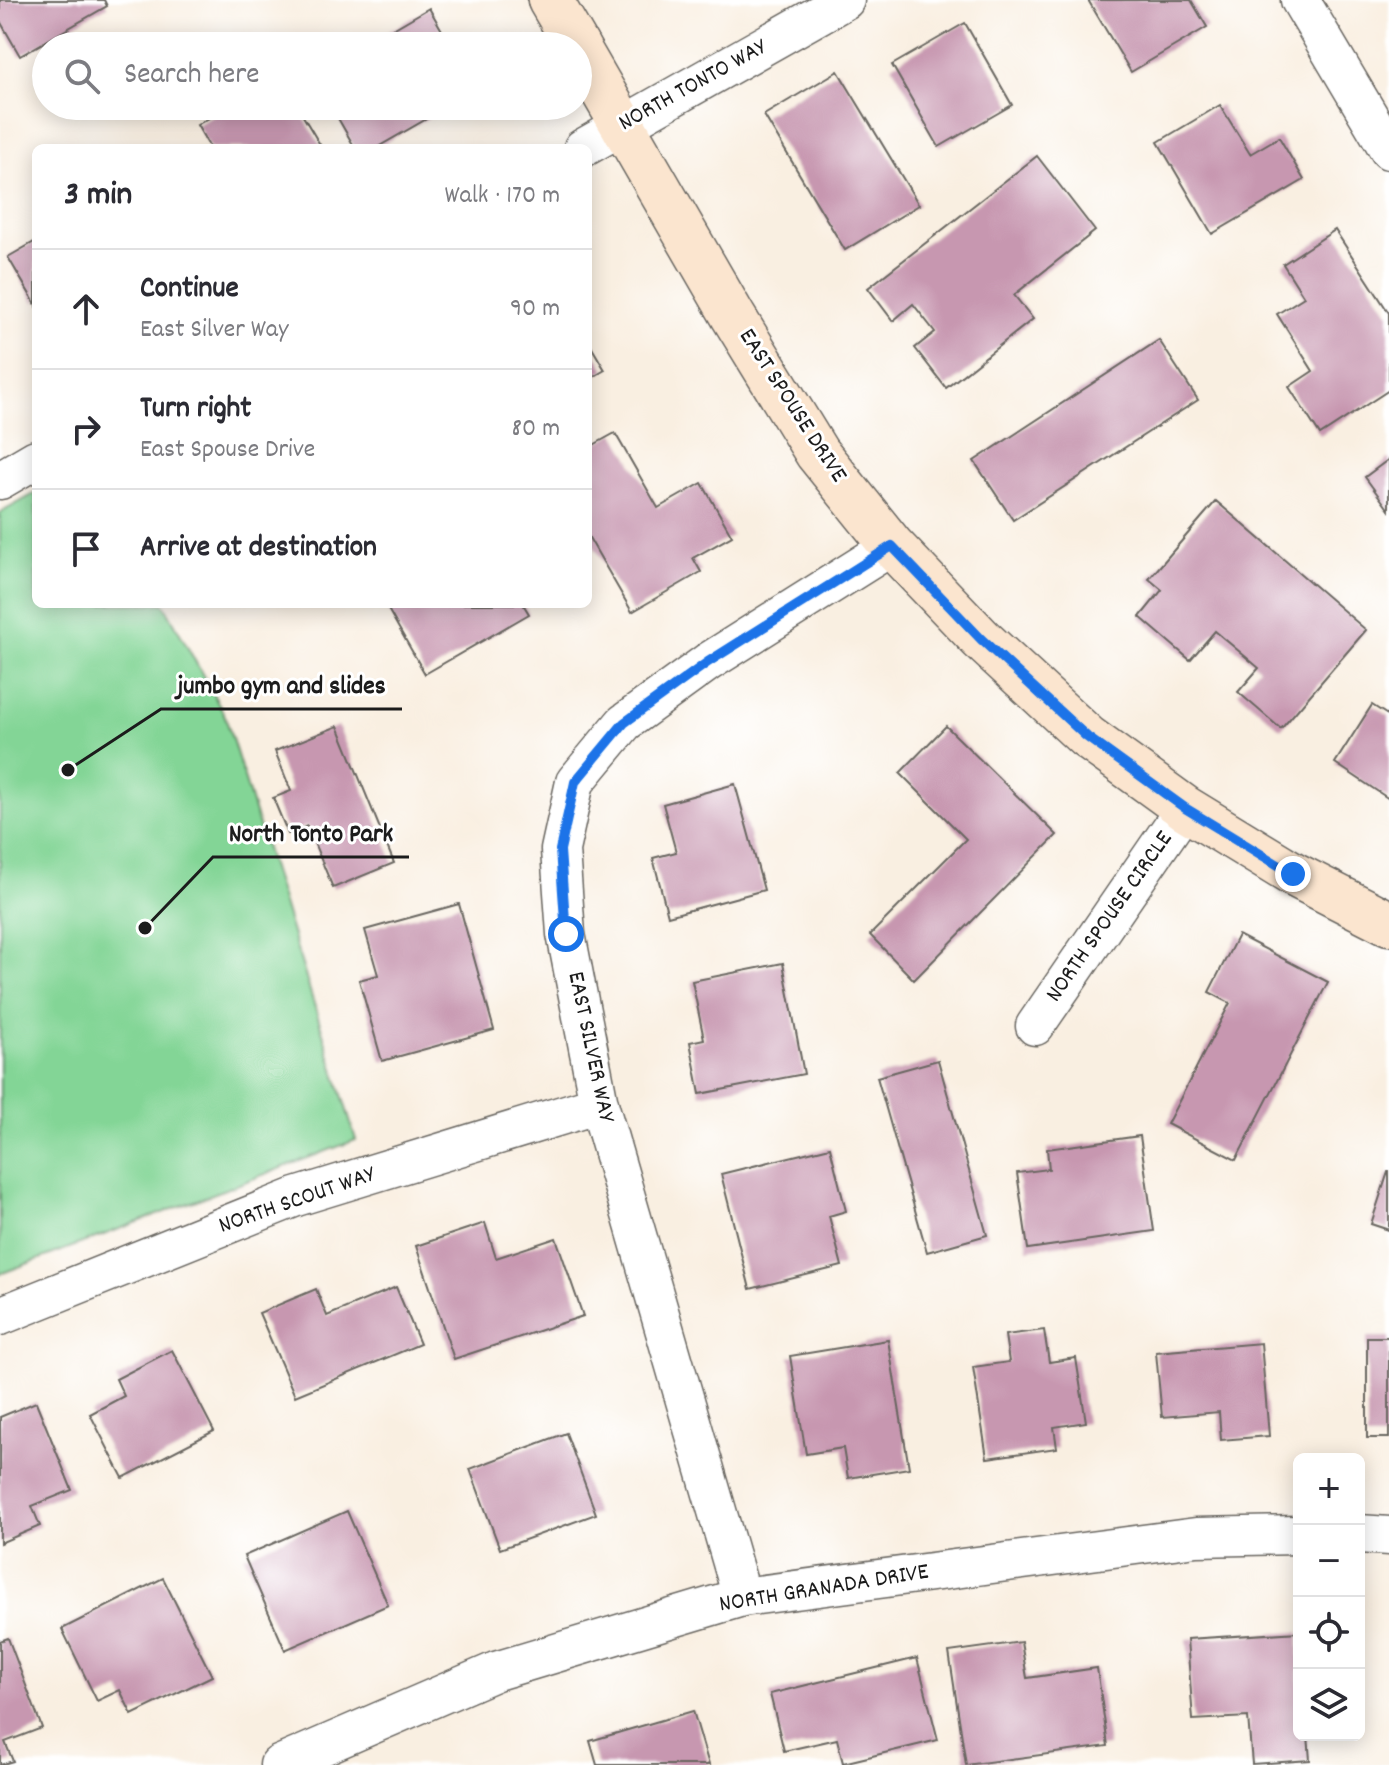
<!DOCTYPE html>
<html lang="en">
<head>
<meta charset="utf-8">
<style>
	:root { --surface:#fff; --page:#f2f2f3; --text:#2b2b33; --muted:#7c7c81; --line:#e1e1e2 }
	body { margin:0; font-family:Dekko,sans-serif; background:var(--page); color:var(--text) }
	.controls { position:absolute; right:24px; bottom:24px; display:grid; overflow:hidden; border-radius:12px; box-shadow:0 4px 20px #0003 }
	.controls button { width:72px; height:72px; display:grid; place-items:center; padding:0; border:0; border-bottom:2px solid var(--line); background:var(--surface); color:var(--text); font:40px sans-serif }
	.stop { position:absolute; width:24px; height:24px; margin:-18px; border:6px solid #1a73e8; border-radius:50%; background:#fff }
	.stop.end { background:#1a73e8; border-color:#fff; box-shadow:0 2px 8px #0008 }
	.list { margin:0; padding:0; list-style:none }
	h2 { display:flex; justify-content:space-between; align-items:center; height:104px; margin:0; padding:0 32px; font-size:34px }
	h2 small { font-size:26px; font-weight:400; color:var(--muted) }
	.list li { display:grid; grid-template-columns:52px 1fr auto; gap:24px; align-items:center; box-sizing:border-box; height:120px; padding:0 32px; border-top:2px solid var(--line) }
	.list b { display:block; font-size:30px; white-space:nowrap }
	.list p { margin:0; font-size:26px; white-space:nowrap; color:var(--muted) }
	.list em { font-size:26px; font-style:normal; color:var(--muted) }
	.icon { flex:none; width:44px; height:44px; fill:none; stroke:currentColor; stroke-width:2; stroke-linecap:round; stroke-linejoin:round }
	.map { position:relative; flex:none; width:1389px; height:1765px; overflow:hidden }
	.search { position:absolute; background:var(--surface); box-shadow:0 4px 20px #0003; left:32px; top:32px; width:560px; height:88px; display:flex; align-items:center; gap:20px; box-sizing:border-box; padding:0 28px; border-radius:44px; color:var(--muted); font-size:30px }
	.panel { position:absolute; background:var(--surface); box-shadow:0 4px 20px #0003; left:32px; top:144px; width:560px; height:464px; border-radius:12px }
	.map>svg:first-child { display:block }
	.green { fill:#83d596; stroke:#507859; stroke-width:2 }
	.building { fill:#c797b0 }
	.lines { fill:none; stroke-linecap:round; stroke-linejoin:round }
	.minor-casing { stroke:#696661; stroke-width:41 }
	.secondary-casing { stroke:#696661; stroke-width:47 }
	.minor { stroke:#fff; stroke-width:38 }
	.secondary { stroke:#fbe5cf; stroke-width:44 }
	.route { stroke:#1a73e8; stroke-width:10 }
	.labels { text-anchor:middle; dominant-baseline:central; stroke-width:6; stroke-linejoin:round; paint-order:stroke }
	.street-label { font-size:24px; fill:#1c1c1c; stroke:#fff }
	.leader { fill:none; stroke:#1c1c1c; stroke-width:3 }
	.callout-dot { fill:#1c1c1c; stroke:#fff; stroke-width:3 }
	.callout-label { font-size:26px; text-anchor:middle; font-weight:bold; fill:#1c1c1c; stroke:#fff; stroke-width:6; stroke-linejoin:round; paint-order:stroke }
</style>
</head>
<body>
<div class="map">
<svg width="1389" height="1765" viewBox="0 0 1389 1765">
	<rect width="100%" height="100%" fill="#fff"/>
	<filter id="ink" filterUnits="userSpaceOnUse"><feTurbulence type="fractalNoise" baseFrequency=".0125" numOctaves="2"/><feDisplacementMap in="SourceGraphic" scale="16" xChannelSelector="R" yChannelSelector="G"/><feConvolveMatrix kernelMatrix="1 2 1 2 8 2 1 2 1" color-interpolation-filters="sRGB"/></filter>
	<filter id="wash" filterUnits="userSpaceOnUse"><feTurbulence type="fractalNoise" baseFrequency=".006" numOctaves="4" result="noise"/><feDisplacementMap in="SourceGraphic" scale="32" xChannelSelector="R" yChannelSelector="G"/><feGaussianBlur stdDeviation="1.8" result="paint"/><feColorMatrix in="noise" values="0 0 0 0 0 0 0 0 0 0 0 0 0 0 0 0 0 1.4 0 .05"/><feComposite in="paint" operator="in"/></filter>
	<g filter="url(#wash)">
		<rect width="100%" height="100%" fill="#f9efe1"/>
		<!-- green -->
		<path class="green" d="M36 493V604H164L225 716 356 1140 0 1274V513Z"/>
		<g id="blocks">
			<!-- building -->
			<g class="building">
				<path d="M0 0H104L107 6 20 56 0 21Z"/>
				<path d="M1088 0H1191L1207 27 1131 72Z"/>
				<path d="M429 8 451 46H364Z"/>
				<path d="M965 23 1012 105 939 147 892 65Z"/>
				<path d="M838 71 919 205 845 250 764 115Z"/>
				<path d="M1220 105 1250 154 1279 137 1304 180 1212 234 1158 142Z"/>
				<path d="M230 106H297L322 148H210L197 125Z"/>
				<path d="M331 106H449L376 148H355Z"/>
				<path d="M1037 156 1095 231 1014 295 1033 319 946 388 915 348 935 332 913 304 893 321 868 288Z"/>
				<path d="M1335 230 1389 313V390L1320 435 1289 387 1313 371 1277 314 1304 297 1283 264Z"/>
				<path d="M36 241V305L8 257Z"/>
				<path d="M1159 340 1198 400 1013 520 974 461Z"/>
				<path d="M588 341 605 370 588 380Z"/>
				<path d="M615 433 658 508 702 483 732 536 693 558 701 572 632 612 588 536V448Z"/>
				<path d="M1389 459V510L1365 477Z"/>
				<path d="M1216 501 1366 630 1281 729 1238 692 1259 668 1215 631 1190 660 1140 617 1162 590 1149 579Z"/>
				<path d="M385 604H523L529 614 425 674Z"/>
				<path d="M1372 705 1389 716V799L1335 763Z"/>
				<path d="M338 726 394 863 333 888 307 826 288 834 273 798 291 791 275 751Z"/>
				<path d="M946 726 1057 835 914 980 870 935 966 839 900 773Z"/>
				<path d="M735 784 764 890 668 916 653 858 676 852 663 804Z"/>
				<path d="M459 904 494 1030 382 1061 359 980 378 975 365 930Z"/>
				<path d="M1238 935 1328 982 1236 1160 1167 1124 1230 1003 1209 992Z"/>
				<path d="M783 963 804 1074 700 1094 690 1042 704 1039 692 981Z"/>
				<path d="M938 1060 987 1235 927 1252 877 1077Z"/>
				<path d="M1140 1136 1154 1231 1028 1249 1017 1173 1049 1169 1047 1149Z"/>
				<path d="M830 1147 846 1211 829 1216 842 1266 750 1289 721 1174Z"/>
				<path d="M1388 1172H1389V1230L1371 1224Z"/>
				<path d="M485 1223 496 1258 556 1238 583 1316 454 1359 416 1246Z"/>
				<path d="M396 1287 420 1344 295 1396 259 1313 316 1289 327 1316Z"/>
				<path d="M1044 1330 1049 1362 1076 1358 1086 1422 1054 1427 1057 1448 987 1458 973 1367 1009 1362 1005 1335Z"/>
				<rect x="1367" y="1337" width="22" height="101"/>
				<path d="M888 1340 909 1468 848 1478 843 1448 806 1454 790 1356Z"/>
				<path d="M1261 1343 1269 1436 1221 1440 1219 1412 1162 1417 1156 1352Z"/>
				<path d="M172 1350 214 1431 123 1478 90 1414 124 1396 116 1379Z"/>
				<path d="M36 1402 72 1490 32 1506 40 1526 0 1543V1417Z"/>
				<path d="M566 1433 596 1514 500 1549 470 1469Z"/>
				<path d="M347 1511 388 1605 285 1650 244 1556Z"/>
				<path d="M163 1578 212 1676 132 1715 120 1690 97 1701 62 1629Z"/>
				<path d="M1299 1632V1735H1308L1310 1760 1252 1764 1248 1717 1193 1720 1187 1639Z"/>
				<path d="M8 1638 42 1728 5 1742 13 1761 0 1765V1641Z"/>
				<path d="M1021 1642 1027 1678 1097 1668 1108 1746 966 1765 949 1652Z"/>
				<path d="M917 1658 938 1740 843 1763 837 1739 784 1751 770 1694Z"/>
				<path d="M693 1711 709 1765H597L590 1741Z"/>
			</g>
		</g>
	</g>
	<g filter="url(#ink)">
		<use href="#blocks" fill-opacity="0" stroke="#696661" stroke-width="2"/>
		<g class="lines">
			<!-- minor casing -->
			<g class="minor-casing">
				<g id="minor">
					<path d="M1300 0 1389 150"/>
					<path d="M583 148 845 0"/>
					<path d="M0 480 36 459"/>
					<path d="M1035 1026 1185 808"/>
					<path d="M0 1316 296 1197 599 1104"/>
					<path d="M1359 1534 1389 1536"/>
					<path d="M742 1597 599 1104 566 934 560 850 575 782 624 723 708 662 892 546"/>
					<path d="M279 1765 496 1671 742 1597 1196 1537 1299 1535"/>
				</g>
			</g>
			<!-- secondary casing -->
			<g class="secondary-casing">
				<g id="secondary">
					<path d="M550 0 577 46"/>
					<path d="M578 48 733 316 817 453 892 546 981 639 1087 737 1185 808 1293 874 1389 923"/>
				</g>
			</g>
			<!-- minor -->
			<use href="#minor" class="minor"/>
			<!-- secondary -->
			<use href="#secondary" class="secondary"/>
		</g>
	</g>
	<g class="lines" filter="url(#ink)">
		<!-- route -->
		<path class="route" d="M566 934 560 850 575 782 624 723 708 662 892 546 981 639 1087 737 1185 808 1293 874"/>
	</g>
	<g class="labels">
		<!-- street labels -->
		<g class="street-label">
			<text transform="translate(693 86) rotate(-29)">NORTH TONTO WAY</text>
			<text transform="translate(792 406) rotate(57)">EAST SPOUSE DRIVE</text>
			<text transform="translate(1110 917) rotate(-55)">NORTH SPOUSE CIRCLE</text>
			<text transform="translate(590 1047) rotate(78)">EAST SILVER WAY</text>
			<text transform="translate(297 1201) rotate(-19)">NORTH SCOUT WAY</text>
			<text transform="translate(824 1589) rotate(-9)">NORTH GRANADA DRIVE</text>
		</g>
	</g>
	<!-- callouts -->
	<path class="leader" d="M68 770L161 709H402M145 928L213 857H409"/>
	<g class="callout-dot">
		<circle cx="68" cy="770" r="8"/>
		<circle cx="145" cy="928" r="8"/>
	</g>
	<g class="callout-label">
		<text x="281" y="693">jumbo gym and slides</text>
		<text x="311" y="841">North Tonto Park</text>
	</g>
</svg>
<div class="controls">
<button>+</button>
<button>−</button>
<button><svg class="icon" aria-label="locate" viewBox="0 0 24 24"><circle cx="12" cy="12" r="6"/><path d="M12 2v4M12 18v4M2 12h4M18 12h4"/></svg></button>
<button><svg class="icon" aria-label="layers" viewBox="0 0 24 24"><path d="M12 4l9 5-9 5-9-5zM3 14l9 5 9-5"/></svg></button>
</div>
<div class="stop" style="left:566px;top:934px"></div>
<div class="stop end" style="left:1293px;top:874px"></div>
<div class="search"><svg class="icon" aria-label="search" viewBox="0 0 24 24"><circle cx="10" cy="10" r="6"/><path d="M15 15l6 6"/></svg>Search here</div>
<section class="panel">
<h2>3 min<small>Walk · 170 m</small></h2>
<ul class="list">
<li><svg class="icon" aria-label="ahead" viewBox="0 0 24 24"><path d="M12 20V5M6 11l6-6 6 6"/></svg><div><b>Continue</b><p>East Silver Way</p></div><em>90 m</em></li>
<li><svg class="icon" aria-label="right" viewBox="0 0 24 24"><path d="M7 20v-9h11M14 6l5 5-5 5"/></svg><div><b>Turn right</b><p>East Spouse Drive</p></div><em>80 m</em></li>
<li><svg class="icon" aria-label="arrive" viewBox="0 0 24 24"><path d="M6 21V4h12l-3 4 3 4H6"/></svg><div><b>Arrive at destination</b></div></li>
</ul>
</section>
</div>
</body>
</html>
